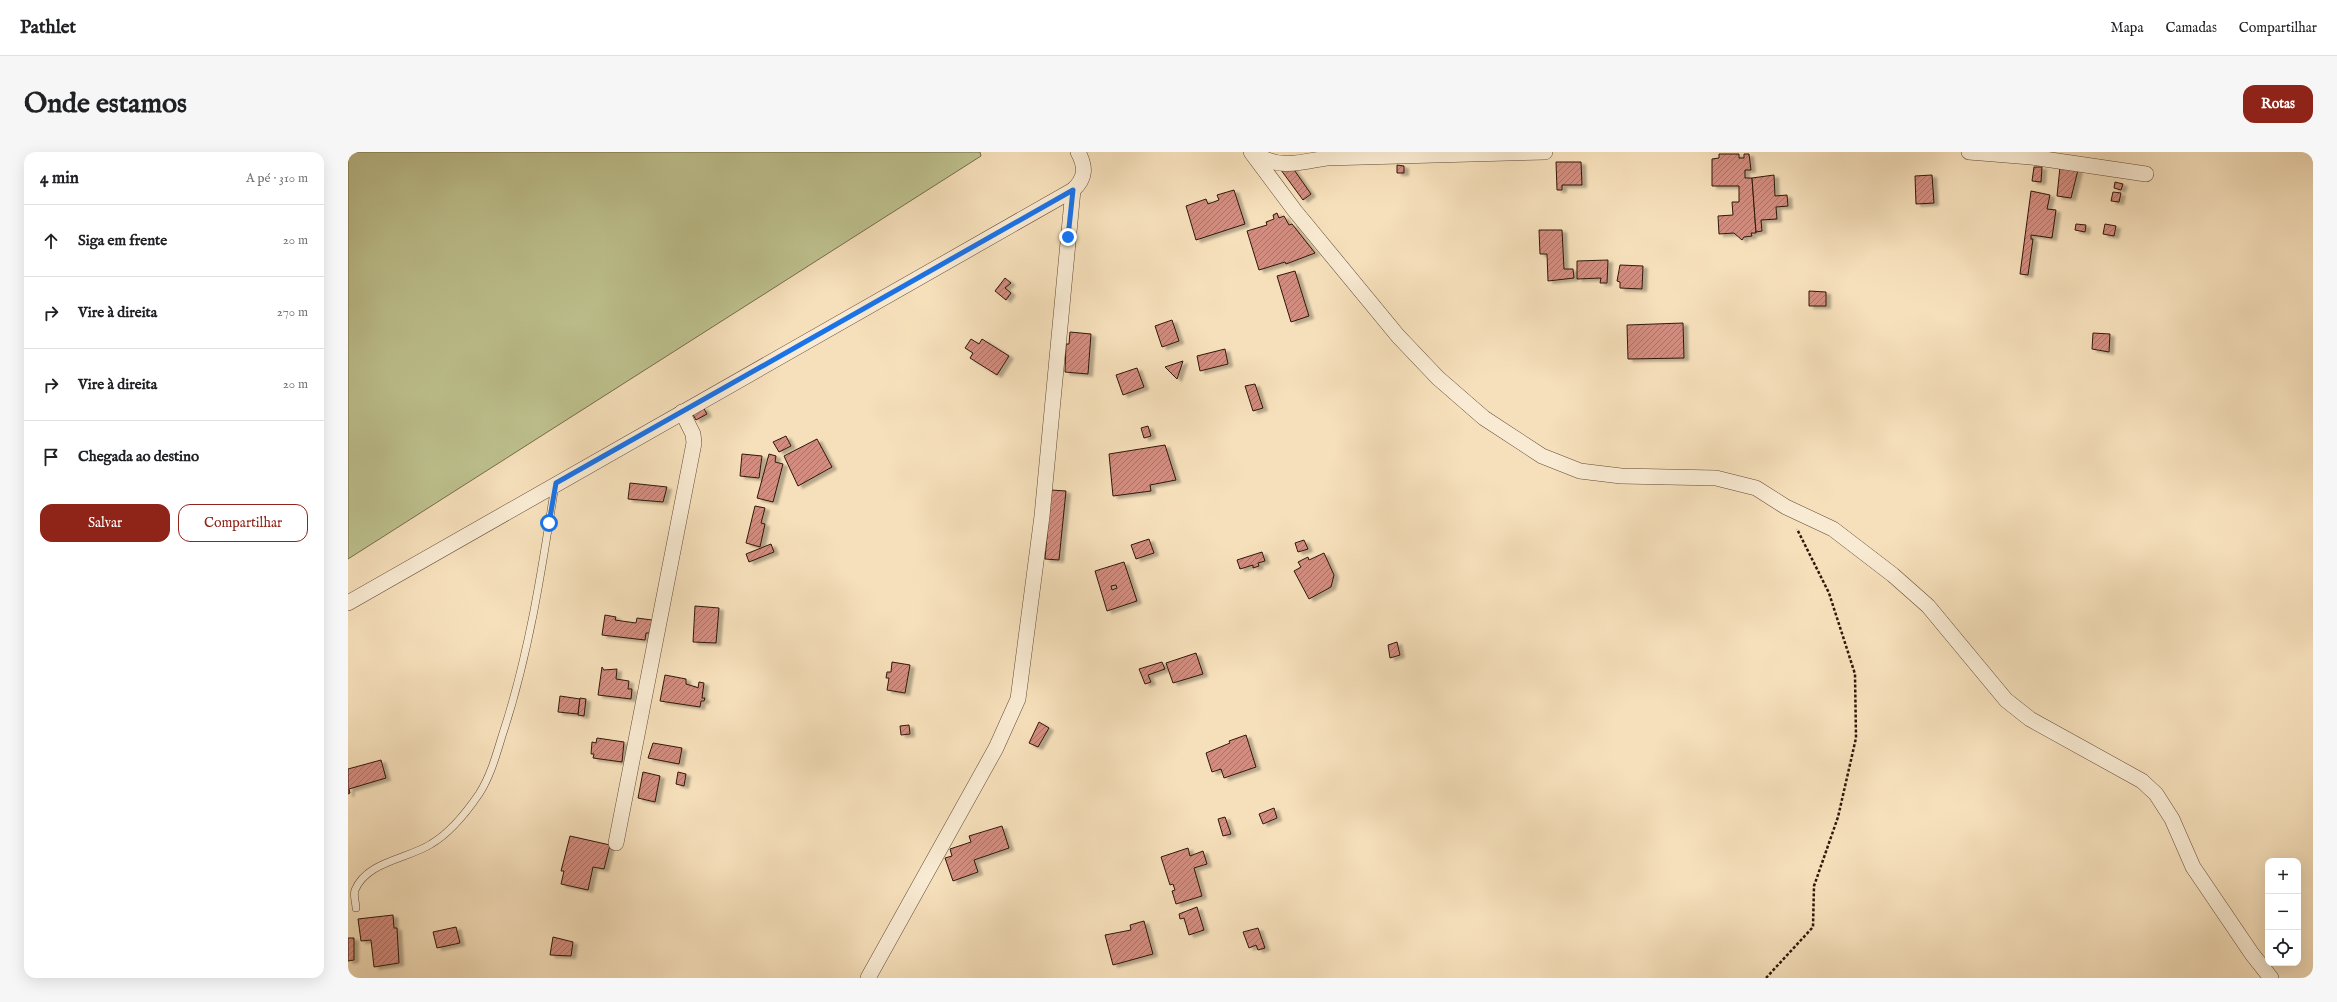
<!DOCTYPE html>
<html lang="pt">
<head>
<meta charset="utf-8">
<style>
	:root { --surface:#fff; --page:#f6f6f6; --text:#202124; --muted:#757577; --line:#e0e0e0; --accent:#8f2418 }
	body { margin:0; font-family:"IM FELL English",serif; background:var(--page); color:var(--text) }
	.controls { position:absolute; right:12px; bottom:12px; display:grid; overflow:hidden; border-radius:8px; box-shadow:0 4px 16px #0002 }
	.controls button { width:36px; height:36px; display:grid; place-items:center; padding:0; border:0; border-bottom:1px solid var(--line); background:var(--surface); color:var(--text); font:20px sans-serif }
	.stop { position:absolute; width:12px; height:12px; margin:-9px; border:3px solid #1a73e8; border-radius:50%; background:#fff }
	.stop.end { background:#1a73e8; border-color:#fff; box-shadow:0 1px 4px #0008 }
	.list { margin:0; padding:0; list-style:none }
	h2 { display:flex; justify-content:space-between; align-items:center; height:52px; margin:0; padding:0 16px; font-size:17px }
	h2 small { font-size:13px; font-weight:400; color:var(--muted) }
	.list li { display:grid; grid-template-columns:26px 1fr auto; gap:12px; align-items:center; box-sizing:border-box; height:72px; padding:0 16px; border-top:1px solid var(--line) }
	.list b { display:block; font-size:15px; white-space:nowrap }
	.list em { font-size:13px; font-style:normal; color:var(--muted) }
	.actions { display:flex; gap:8px; padding:12px 16px }
	.actions a { flex:1; padding:9px 0; border:1px solid var(--accent); border-radius:12px; text-align:center; font-size:14px; color:var(--accent) }
	.actions .main { background:var(--accent); color:#fff }
	.icon { flex:none; width:22px; height:22px; fill:none; stroke:currentColor; stroke-width:2; stroke-linecap:round; stroke-linejoin:round }
	.map { position:relative; flex:none; width:1965px; height:826px; overflow:hidden; border-radius:12px }
	header { display:flex; align-items:center; gap:24px; box-sizing:border-box; height:56px; padding:0 20px; background:var(--surface); border-bottom:1px solid var(--line) }
	header strong { font-size:19px }
	nav { display:flex; gap:22px; margin-inline-start:auto; font-size:14px }
	.intro { display:flex; align-items:center; justify-content:space-between; box-sizing:border-box; height:96px; padding:0 24px }
	h1 { margin:0; font-size:28px }
	.button { padding:10px 18px; border-radius:12px; background:var(--accent); color:#fff; font-size:14px; font-weight:700 }
	main { display:flex; gap:24px; padding:0 24px }
	aside { flex:1; background:var(--surface); border-radius:12px; box-shadow:0 4px 16px #0002 }
	.map>svg:first-child { display:block }
	.green { fill:#bec28f; stroke:#776c4c }
	.building { fill:url(#building-hatch); stroke:#301709; fill-rule:evenodd; filter:url(#shadow) }
	.lines { fill:none; stroke-linecap:round; stroke-linejoin:round }
	.service-casing { stroke:#624936; stroke-width:8 }
	.minor-casing { stroke:#624936; stroke-width:16 }
	.path { stroke:#301709; stroke-width:2.5; stroke-dasharray:3 2; stroke-linecap:butt }
	.service { stroke:#f9ebd3; stroke-width:7 }
	.minor { stroke:#f9ebd3; stroke-width:15 }
	.route { stroke:#1a73e8; stroke-width:5 }
</style>
</head>
<body>
<header>
<strong>Pathlet</strong>
<nav><a>Mapa</a><a>Camadas</a><a>Compartilhar</a></nav>
</header>
<div class="intro"><h1>Onde estamos</h1><a class="button">Rotas</a></div>
<main>
<aside>
<h2>4 min<small>A pé · 310 m</small></h2>
<ul class="list">
<li><svg class="icon" aria-label="ahead" viewBox="0 0 24 24"><path d="M12 20V5M6 11l6-6 6 6"/></svg><div><b>Siga em frente</b></div><em>20 m</em></li>
<li><svg class="icon" aria-label="right" viewBox="0 0 24 24"><path d="M7 20v-9h11M14 6l5 5-5 5"/></svg><div><b>Vire à direita</b></div><em>270 m</em></li>
<li><svg class="icon" aria-label="right" viewBox="0 0 24 24"><path d="M7 20v-9h11M14 6l5 5-5 5"/></svg><div><b>Vire à direita</b></div><em>20 m</em></li>
<li><svg class="icon" aria-label="arrive" viewBox="0 0 24 24"><path d="M6 21V4h12l-3 4 3 4H6"/></svg><div><b>Chegada ao destino</b></div></li>
</ul>
<div class="actions"><a class="main">Salvar</a><a>Compartilhar</a></div>
</aside>
<div class="map">
<svg width="1965" height="826" viewBox="0 0 1965 826">
	<defs>
		<pattern id="building-hatch" width="6" height="6" patternUnits="userSpaceOnUse"><rect width="6" height="6" fill="#d28d80"/><path d="M-1 1l2-2M0 6l6-6M5 7l2-2" fill="none" stroke="#ab7267"/></pattern>
		<filter id="shadow"><feDropShadow dx="4.5" dy="2.5" stdDeviation="1" flood-color="#0004"/></filter>
	</defs>
	<rect width="100%" height="100%" fill="#f6e0bb"/>
	<filter id="stains"><feTurbulence type="fractalNoise" baseFrequency=".005" numOctaves="4"/><feColorMatrix values="0 0 0 0 .2 0 0 0 0 .09 0 0 0 0 .02 0 0 0 .5 -.17"/></filter>
	<radialGradient id="worn" r=".72"><stop offset=".6" stop-color="#630" stop-opacity="0"/><stop offset="1" stop-color="#630" stop-opacity=".3"/></radialGradient>
	<!-- green -->
	<path class="green" d="M0 0H632L633 4 0 407Z"/>
	<!-- building -->
	<g class="building">
		<path d="M1371 2H1391V6H1396V2H1401L1403 18H1397V26H1404L1408 81H1403L1404 84 1396 85 1394 88 1386 81 1371 82 1370 64 1385 63 1384 50H1391V34H1364V7L1371 6Z"/>
		<path d="M1208 10H1233L1234 33H1214V38H1209Z"/>
		<path d="M942 12 963 42 955 48 933 18Z"/>
		<path d="M1049 13 1056 14V21H1049Z"/>
		<path d="M1686 15H1694L1693 30 1684 29Z"/>
		<path d="M1712 15 1730 18 1723 46 1709 44Z"/>
		<path d="M1426 23 1427 44 1439 43 1440 54 1428 55 1429 67 1413 68 1414 79 1408 80 1404 26Z"/>
		<path d="M1584 23 1586 51 1568 52 1567 24Z"/>
		<path d="M1767 30 1775 32 1773 38 1766 36Z"/>
		<path d="M886 38 897 72 848 88 838 54 858 47 860 52 871 48 869 43Z"/>
		<path d="M1683 39 1702 43 1699 57 1708 58 1704 86 1683 83V87H1685L1680 123 1672 122Z"/>
		<path d="M1765 40 1773 41 1771 50 1763 49Z"/>
		<path d="M929 61 931 66 936 64 941 73 944 72 967 101 938 112 937 110 911 118 899 79 919 73 918 70 926 67 925 63Z"/>
		<path d="M1728 72 1738 73 1737 80 1727 78Z"/>
		<path d="M1757 72 1768 74 1766 84 1755 82Z"/>
		<path d="M1191 78H1214L1216 117H1225L1226 126 1200 129 1199 102H1192Z"/>
		<path d="M1260 108 1259 131H1252L1253 126 1229 127V109Z"/>
		<path d="M1272 113 1295 114 1294 137 1272 136V130L1269 129Z"/>
		<path d="M947 119 961 164 943 170 929 124Z"/>
		<path d="M657 126 663 131 657 136 663 141 658 148 647 139Z"/>
		<path d="M1461 139 1478 140V154H1461Z"/>
		<path d="M824 168 831 189 814 195 807 174Z"/>
		<path d="M1335 171 1336 206 1280 207 1279 173Z"/>
		<path d="M722 180 743 182 740 222 717 220 718 192H721Z"/>
		<path d="M1745 181 1762 182 1761 200 1744 197Z"/>
		<path d="M623 187 631 192 634 187 661 204 649 223 622 206 625 201 617 196Z"/>
		<path d="M877 197 880 212 852 219 849 204Z"/>
		<path d="M835 209 829 227 817 215Z"/>
		<path d="M789 216 796 235 775 243 768 223Z"/>
		<path d="M907 232 915 256 905 259 897 234Z"/>
		<path d="M355 255 359 262 348 268 344 261Z"/>
		<path d="M800 274 803 284 796 286 793 276Z"/>
		<path d="M438 284 443 294 431 300 425 290Z"/>
		<path d="M469 287 484 315 450 334 436 304Z"/>
		<path d="M817 293 828 328 802 333 803 339 765 344 761 302Z"/>
		<path d="M394 302 414 304 411 326 392 324Z"/>
		<path d="M421 302 428 304 427 310 435 312 425 350 409 346Z"/>
		<path d="M282 331 319 335 315 350 280 347Z"/>
		<path d="M703 338 718 339 711 408 697 407Z"/>
		<path d="M407 354 417 356 413 371 417 372 412 395 398 391Z"/>
		<path d="M801 387 806 401 788 407 783 393Z"/>
		<path d="M956 388 960 397 950 400 947 391Z"/>
		<path d="M423 392 426 400 401 410 398 402Z"/>
		<path d="M914 400 917 409 910 411 911 414 905 416V413L892 417 889 408Z"/>
		<path d="M976 401 986 423 983 435 961 447 946 419 953 415 950 410 960 405 961 408Z"/>
		<path d="M776 410 789 449 759 459 747 419ZM768 433 769 436 764 438 763 434Z"/>
		<path d="M347 454 371 456 368 491 345 490Z"/>
		<path d="M257 463 268 465 267 468 288 471 289 466 304 468 302 481H298L297 488 254 483Z"/>
		<path d="M1049 490 1052 503 1042 506 1040 493Z"/>
		<path d="M848 501 855 522 825 531 818 511Z"/>
		<path d="M544 510 562 513 557 541 539 538 541 526H538L539 520H543Z"/>
		<path d="M814 510 817 517 800 523 803 530 797 532 791 517Z"/>
		<path d="M254 515 256 518 269 517 268 527 281 529 280 537H284L283 547 250 543Z"/>
		<path d="M317 523 338 527V532L348 535 350 536 351 530 356 531 354 546H357L356 549H353L352 555 312 549Z"/>
		<path d="M212 544 232 547 230 562 210 560Z"/>
		<path d="M232 546 238 547 236 564 230 563Z"/>
		<path d="M691 570 701 576 690 595 681 591Z"/>
		<path d="M561 573 562 582 553 583 552 574Z"/>
		<path d="M898 583 908 615 876 626 873 617 864 620 858 601 882 591 881 589Z"/>
		<path d="M249 586 276 590 274 610 245 606 246 602H243L244 590 248 591Z"/>
		<path d="M305 591 334 596 331 612 300 606Z"/>
		<path d="M33 608 38 626 1 637 2 641 0 642V617Z"/>
		<path d="M295 620 312 624 307 650 290 646Z"/>
		<path d="M330 620 338 622 336 634 328 632Z"/>
		<path d="M926 656 929 666 915 672 911 662Z"/>
		<path d="M877 665 883 682 875 684 870 667Z"/>
		<path d="M654 674 661 696 626 708 630 720 605 729 597 706 604 704 602 697 623 690 621 684Z"/>
		<path d="M222 684 262 693 256 717 245 715 240 738 213 732 216 719H213Z"/>
		<path d="M840 696 842 704 855 699 859 712 846 716 854 744 828 752 824 739 827 738 825 732 822 733 813 705Z"/>
		<path d="M849 755 856 778 841 783 836 766 832 767 831 762Z"/>
		<path d="M45 763 46 776H49L51 811 26 815 23 788 13 789 10 767Z"/>
		<path d="M796 769 805 802 765 813 757 783 783 778 782 773Z"/>
		<path d="M108 775 112 791 89 796 85 780Z"/>
		<path d="M910 776 917 796 910 798 908 793 901 796 895 780Z"/>
		<path d="M205 785 225 790 223 804 202 803Z"/>
		<path d="M0 786H6V808L0 809Z"/>
	</g>
	<g class="lines">
		<!-- service casing -->
		<g class="service-casing">
			<path id="service" d="M8 756C8 751 5 743 7 738 19 709 60 707 83 692 102 681 118 661 131 642 142 625 148 604 154 584 181 503 194 417 207 333"/>
		</g>
		<!-- minor casing -->
		<g class="minor-casing">
			<g id="minor">
				<path d="M903 0 947 59 1050 184 1090 226 1136 266 1194 304 1232 319 1273 324 1368 326 1408 336 1438 355 1485 377 1545 423 1580 454 1658 548 1682 567 1794 629 1808 642 1824 667 1845 715 1904 802 1923 826"/>
				<path d="M1621 0 1683 5 1798 22"/>
				<path d="M907 2C932 17 950 11 978 6L1197 0"/>
				<path d="M0 451 725 38C738 26 738 15 730 0"/>
				<path d="M268 691 346 291 345 282 334 260"/>
				<path d="M520 826 648 596 670 547 694 364 725 38"/>
			</g>
		</g>
		<!-- path -->
		<path class="path" d="M1418 826 1465 775 1466 734 1490 665 1508 586 1507 522 1481 441 1449 377"/>
		<!-- service -->
		<use href="#service" class="service"/>
		<!-- minor -->
		<use href="#minor" class="minor"/>
	</g>
	<g class="lines">
		<!-- route -->
		<path class="route" d="M201 371 208 331 725 38 720 85"/>
	</g>
	<rect width="100%" height="100%" filter="url(#stains)"/>
	<rect width="100%" height="100%" fill="url(#worn)"/>
</svg>
<div class="controls">
<button>+</button>
<button>−</button>
<button><svg class="icon" aria-label="locate" viewBox="0 0 24 24"><circle cx="12" cy="12" r="6"/><path d="M12 2v4M12 18v4M2 12h4M18 12h4"/></svg></button>
</div>
<div class="stop" style="left:201px;top:371px"></div>
<div class="stop end" style="left:720px;top:85px"></div>
</div>
</main>
</body>
</html>
